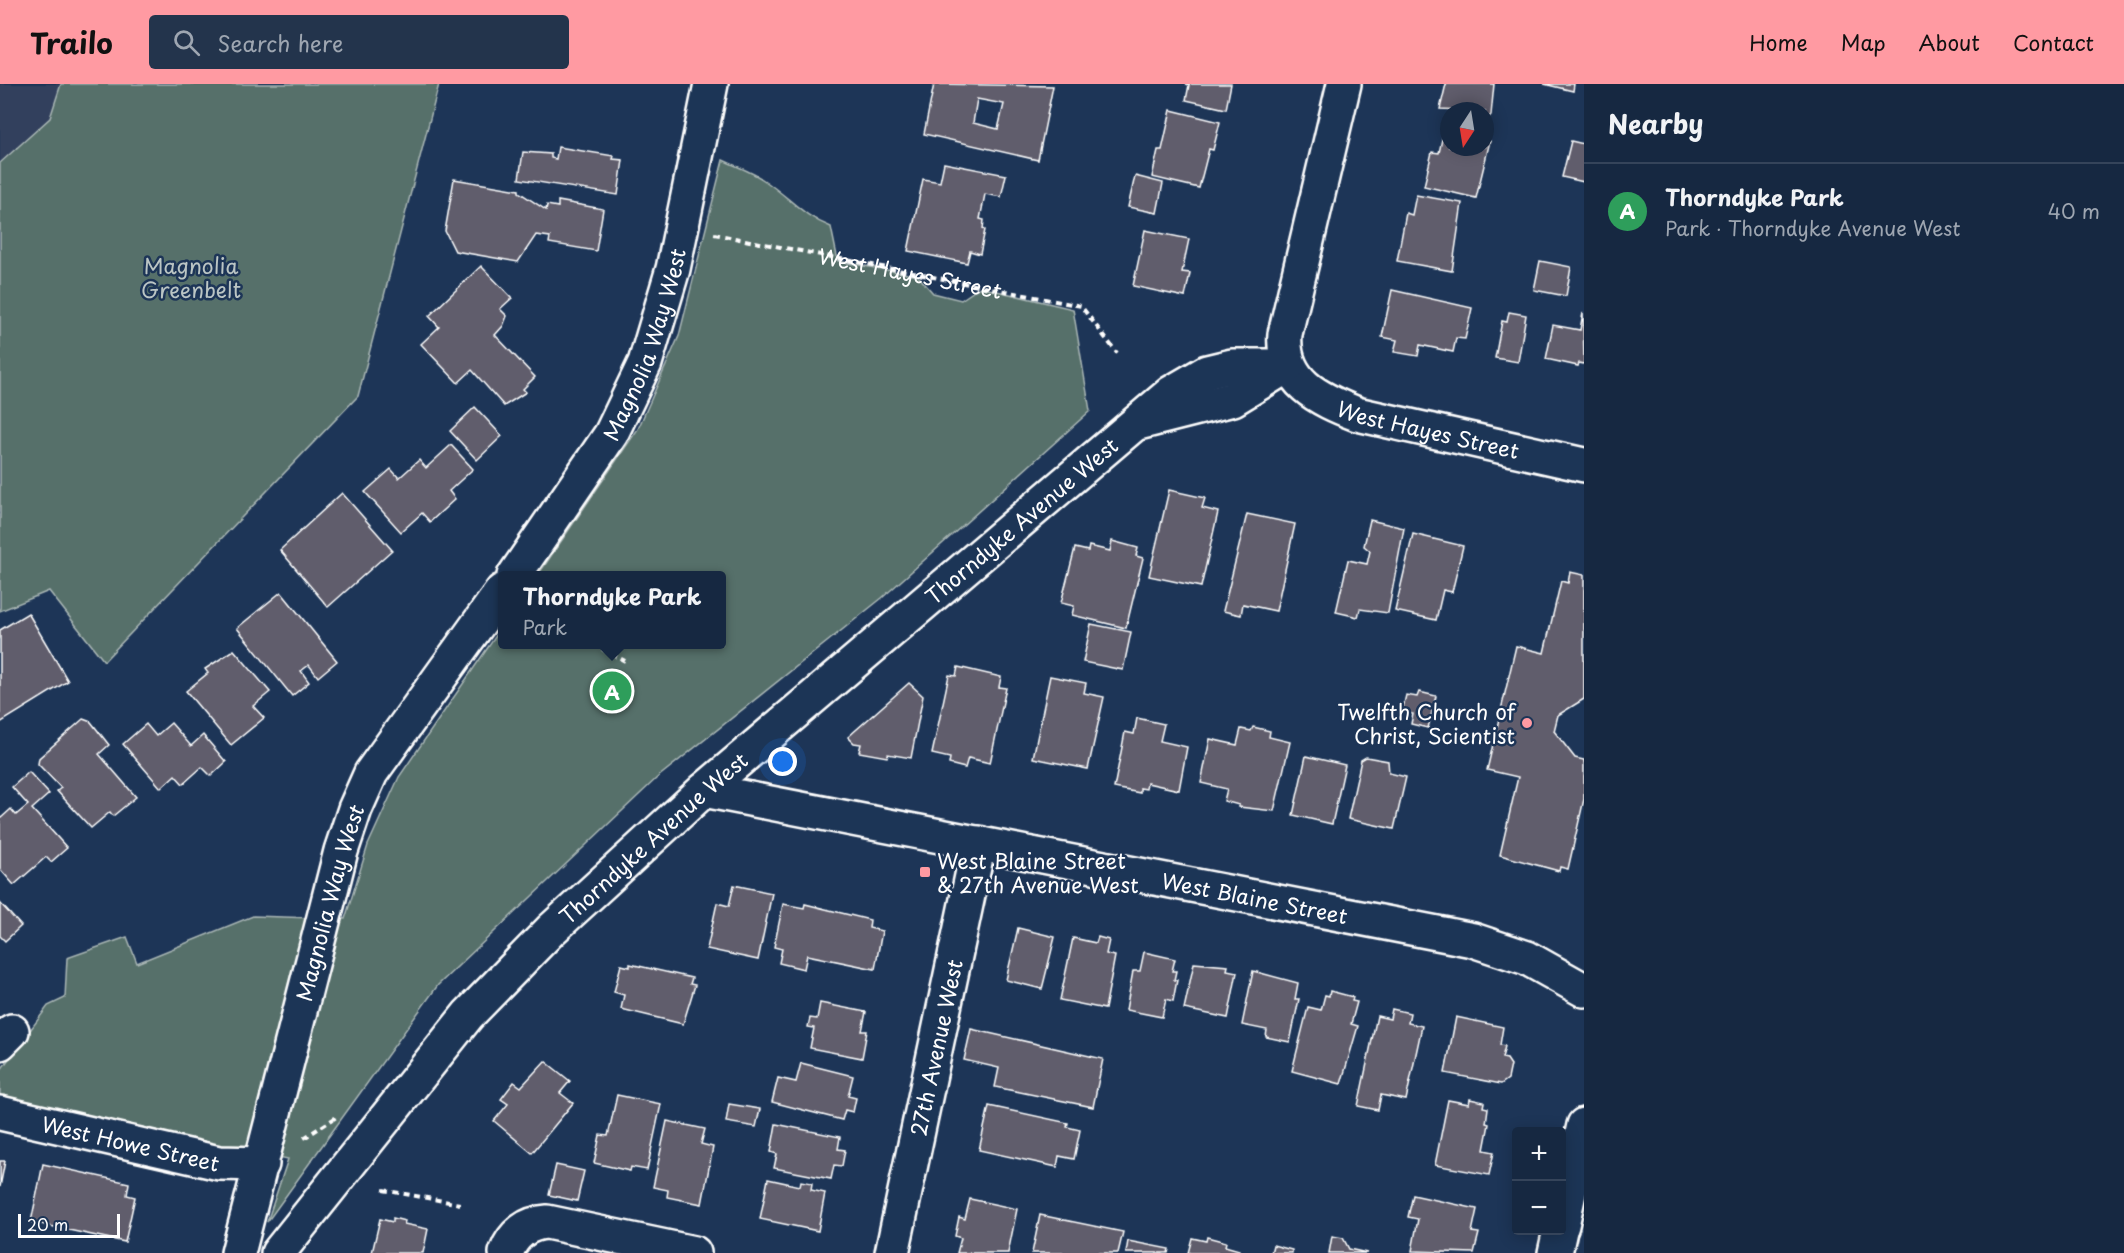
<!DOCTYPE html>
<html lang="en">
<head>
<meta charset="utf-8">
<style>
	:root { --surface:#162841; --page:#23344c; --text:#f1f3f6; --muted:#9ea6b1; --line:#35445a; --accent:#ff9aa2 }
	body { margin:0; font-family:"Playpen Sans",sans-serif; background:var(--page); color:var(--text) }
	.controls { position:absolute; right:18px; bottom:18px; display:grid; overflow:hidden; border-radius:6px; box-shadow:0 3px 15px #0003 }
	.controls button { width:54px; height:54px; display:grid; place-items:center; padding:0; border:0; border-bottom:2px solid var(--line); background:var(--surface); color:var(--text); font:30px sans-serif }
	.compass { position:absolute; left:1440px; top:18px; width:54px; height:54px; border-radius:50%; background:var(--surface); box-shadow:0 3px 15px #0003; rotate:192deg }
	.scale { position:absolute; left:18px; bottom:15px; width:102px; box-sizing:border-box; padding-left:6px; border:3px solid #fff; border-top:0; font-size:16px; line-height:21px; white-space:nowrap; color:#fff; -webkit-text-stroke:4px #1d3557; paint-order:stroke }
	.you { position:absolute; left:783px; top:678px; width:21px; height:21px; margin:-15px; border:4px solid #fff; border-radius:50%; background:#1a73e8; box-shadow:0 0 0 9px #1a73e833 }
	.badge { display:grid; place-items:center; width:39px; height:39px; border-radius:50%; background:var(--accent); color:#fff; font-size:20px; font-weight:700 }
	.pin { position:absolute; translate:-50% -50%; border:3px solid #fff; box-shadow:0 2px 6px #0006 }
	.popup { position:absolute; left:498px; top:487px; width:228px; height:78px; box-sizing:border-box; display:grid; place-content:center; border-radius:6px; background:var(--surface); filter:drop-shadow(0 2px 4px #0005); font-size:20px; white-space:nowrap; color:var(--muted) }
	.popup b { font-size:22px; color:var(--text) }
	.popup::after { content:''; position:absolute; left:50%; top:100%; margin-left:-12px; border:12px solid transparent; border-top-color:var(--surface) }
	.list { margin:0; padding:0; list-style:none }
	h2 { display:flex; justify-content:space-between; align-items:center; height:78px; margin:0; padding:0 24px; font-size:26px }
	h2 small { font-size:20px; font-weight:400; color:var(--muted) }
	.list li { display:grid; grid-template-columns:39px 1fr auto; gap:18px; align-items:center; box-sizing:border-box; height:96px; padding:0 24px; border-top:2px solid var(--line) }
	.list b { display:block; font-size:22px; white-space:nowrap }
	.list p { margin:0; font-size:20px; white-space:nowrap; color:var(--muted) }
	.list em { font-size:20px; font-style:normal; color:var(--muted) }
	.icon { flex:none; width:33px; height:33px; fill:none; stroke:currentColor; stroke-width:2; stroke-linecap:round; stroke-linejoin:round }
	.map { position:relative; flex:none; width:1584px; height:1169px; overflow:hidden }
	header { display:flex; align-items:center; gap:36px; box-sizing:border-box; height:84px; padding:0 30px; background:var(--accent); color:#111 }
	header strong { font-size:28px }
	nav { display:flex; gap:33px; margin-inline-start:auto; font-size:21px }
	.search { width:420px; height:54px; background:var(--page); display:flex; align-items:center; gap:15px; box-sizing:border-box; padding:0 21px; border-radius:6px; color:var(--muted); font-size:22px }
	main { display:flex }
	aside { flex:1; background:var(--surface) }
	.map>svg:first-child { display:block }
	.built { fill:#31415d }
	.green { fill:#566f6b; stroke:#aab7b5; stroke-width:1.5 }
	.building { fill:#605d6c; stroke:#fff; stroke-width:1.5; fill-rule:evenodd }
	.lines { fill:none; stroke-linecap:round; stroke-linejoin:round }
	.street-casing { stroke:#fff; stroke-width:38 }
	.secondary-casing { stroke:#fff; stroke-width:38 }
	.path { stroke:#fff; stroke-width:4; stroke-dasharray:6 4.5; stroke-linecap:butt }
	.street { stroke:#1d3557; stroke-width:33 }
	.secondary { stroke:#1d3557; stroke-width:33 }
	.poi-dot { fill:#ff9aa2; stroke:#1d3557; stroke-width:2 }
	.labels { text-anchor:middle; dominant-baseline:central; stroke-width:5; stroke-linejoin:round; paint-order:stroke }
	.park-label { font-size:21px; fill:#bbc5c4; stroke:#1d3557 }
	.street-label { font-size:21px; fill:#fff; stroke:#1d3557 }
	.poi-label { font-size:21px; fill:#fff; stroke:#1d3557; text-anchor:end }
</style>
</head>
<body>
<header>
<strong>Trailo</strong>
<div class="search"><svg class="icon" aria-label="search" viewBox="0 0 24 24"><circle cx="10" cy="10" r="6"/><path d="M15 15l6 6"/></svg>Search here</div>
<nav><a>Home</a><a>Map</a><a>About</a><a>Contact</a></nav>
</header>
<main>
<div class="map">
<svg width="1584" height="1169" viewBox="0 0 1584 1169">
	<rect width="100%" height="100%" fill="#1d3557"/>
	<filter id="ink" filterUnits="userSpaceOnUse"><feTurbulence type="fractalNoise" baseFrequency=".0167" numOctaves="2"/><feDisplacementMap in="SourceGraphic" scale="12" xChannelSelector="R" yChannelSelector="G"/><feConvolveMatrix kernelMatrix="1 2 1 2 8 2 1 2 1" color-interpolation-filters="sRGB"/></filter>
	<g filter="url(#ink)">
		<!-- built -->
		<path class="built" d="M0 0H61L50 34 0 79Z"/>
		<!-- green -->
		<g class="green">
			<path d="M61 0H439L358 312 104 577 49 507 0 527V79L50 34Z"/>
			<path d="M723 76C737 83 753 88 765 97 790 114 803 132 831 143L838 177 918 192 933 209 961 216 980 203 1073 225 1090 327 882 514 658 693 438 901 267 1138 288 1075 0 1014V987L48 922 65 914 67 874 127 853 137 879 253 832 345 835 368 761 399 693 502 543V560H722V492L538 491 638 345 679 252Z"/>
		</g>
		<!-- building -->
		<g class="building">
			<path d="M934 0 1053 2 1038 76 924 50ZM977 15 1004 20 998 45 973 39Z"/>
			<path d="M1186 0H1231L1226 25 1186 16 1189 1Z"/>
			<path d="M1446 0H1494L1491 31 1486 36 1485 27 1440 25Z"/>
			<path d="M1544 0H1574L1573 7Z"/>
			<path d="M1171 26 1220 38 1213 66 1209 65 1199 104 1152 93 1158 66H1162Z"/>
			<path d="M1444 46 1449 47V63H1485V55L1490 57 1476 114 1424 102 1432 68 1439 69Z"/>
			<path d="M1571 57 1584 60V98L1562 93Z"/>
			<path d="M558 63 614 72 613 75 623 76 618 111 519 95 523 68 551 70V74L556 75Z"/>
			<path d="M944 79 1006 91 1001 113 985 110 980 135 984 136 983 145 985 146 980 170 970 167 967 179 908 167 923 95 940 98Z"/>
			<path d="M1135 92 1163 99 1157 129 1128 123Z"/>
			<path d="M454 95 519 106V108L546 126 547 121 558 123V117L603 125 596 167 549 159 550 153 536 151 518 178 455 167 445 147Z"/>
			<path d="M1416 111 1462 119 1452 187 1397 177 1406 129 1412 131Z"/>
			<path d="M1145 146 1189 155 1182 188 1190 189 1185 213 1133 202Z"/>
			<path d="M1540 177 1571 183 1566 212 1534 206Z"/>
			<path d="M481 182 512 214 500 225 507 232 503 242 495 251 535 293 523 305 526 308 504 322 472 286 458 299 421 260 439 243 429 232Z"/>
			<path d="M1392 206 1472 224 1465 255 1456 254 1453 268 1420 261 1418 272 1394 268 1397 256 1382 253Z"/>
			<path d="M1509 228 1526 231 1518 278 1495 274 1502 237 1507 238Z"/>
			<path d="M1583 229 1584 280 1579 279 1578 282 1546 275 1553 241 1580 246Z"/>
			<path d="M475 323 502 352 477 376 450 347Z"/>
			<path d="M451 361 473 385 449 407 455 415 430 438 422 429 401 448 365 408 391 385 399 394 419 376 426 384Z"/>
			<path d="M1169 406 1205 414 1202 424 1218 428 1201 503 1149 492Z"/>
			<path d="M342 409 392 466 328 523 280 466Z"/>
			<path d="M1247 430 1295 440 1276 527 1243 520 1241 531 1223 527Z"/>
			<path d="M1370 436 1404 444 1388 529 1360 525 1358 533 1336 528 1348 476 1367 480 1370 467 1364 462Z"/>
			<path d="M1413 450 1463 462 1452 508 1443 506 1436 536 1395 527Z"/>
			<path d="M1112 457 1138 464 1136 472 1143 474 1126 544 1072 531 1074 522 1061 519 1075 464 1088 467 1089 462 1110 467Z"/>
			<path d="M1570 488 1584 491V615L1558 631 1554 647 1575 674 1584 676V715L1568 785 1560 783 1559 787 1500 771 1518 693 1487 686 1516 562 1544 569 1561 497 1568 499Z"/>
			<path d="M281 508 337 577 318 593 309 581 301 587 309 598 292 612 237 544Z"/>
			<path d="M28 529 68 597 0 639V546Z"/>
			<path d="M1091 540 1131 548 1123 586 1083 578Z"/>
			<path d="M234 566 270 608 253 622 264 634 231 661 186 607 208 589 205 585Z"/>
			<path d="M958 583 1001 593 999 603 1006 604 990 679 968 674 965 684 949 680 950 674 932 670 949 591 956 592Z"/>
			<path d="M1050 592 1086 599 1084 609 1104 613 1088 685 1033 674Z"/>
			<path d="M909 599 923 612 911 674 888 670 887 673 859 668 861 660 854 659 848 653Z"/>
			<path d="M1419 608 1436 612 1428 644 1411 640 1413 630 1402 628 1406 611 1417 613Z"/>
			<path d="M1137 634 1164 640 1160 657 1187 663 1179 706 1147 699 1146 705 1140 704V709L1114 704 1125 648 1134 650Z"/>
			<path d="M83 635 91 638 109 661 99 670 136 713 113 732 110 728 91 744 57 707 61 704 38 680 39 674Z"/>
			<path d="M171 639 191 662 203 651 226 678 211 692 202 683 183 700 175 691 161 704 123 660 146 640 156 652Z"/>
			<path d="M1253 643 1270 647 1269 653 1290 658 1274 727 1239 723V721L1224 717 1227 705 1201 699 1210 655 1237 661 1241 645 1251 647Z"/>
			<path d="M1306 672 1345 681 1332 740 1293 731Z"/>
			<path d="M1366 673 1388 677 1389 689 1406 693 1394 745 1348 735 1361 676Z"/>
			<path d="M29 688 49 710 32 725 67 764 51 778 46 773 14 801 0 785V735L11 725 16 731 28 721 12 703Z"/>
			<path d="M734 801 772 809 758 876 707 865 717 819 729 822Z"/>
			<path d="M0 819 21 842 5 857 0 852Z"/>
			<path d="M783 820 804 824 805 820 870 836 869 844 882 847 875 885 807 871 804 885 779 879 782 865 774 863Z"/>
			<path d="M1018 844 1055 853 1042 905 1006 896Z"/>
			<path d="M1098 853 1109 856 1106 870 1115 872 1105 925 1060 916 1073 854 1096 859Z"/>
			<path d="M1144 868 1175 875 1172 887H1176L1174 896H1177L1173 917 1166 915 1162 933 1126 926 1133 887H1140Z"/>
			<path d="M1194 879 1228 882 1227 886 1237 888 1228 934 1184 925Z"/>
			<path d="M630 880 692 894 690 900 695 901 683 940 621 925 624 911 614 908 621 881 630 883Z"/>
			<path d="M1253 887 1298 899 1295 915H1299L1290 958 1266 953 1267 946 1242 941Z"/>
			<path d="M1330 907 1353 913 1352 917 1357 918 1351 940 1358 942 1341 1000 1292 987 1308 923 1321 926 1325 911 1329 912Z"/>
			<path d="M820 919 866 928 862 947H867L862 974 810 964 814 944 808 943 810 934 817 935Z"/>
			<path d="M1392 925 1410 929 1408 939 1422 942 1406 1016 1381 1011 1378 1026 1358 1022 1377 932 1390 935Z"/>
			<path d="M1456 933 1503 943 1500 961 1505 962 1502 974 1507 975 1511 981 1508 995 1501 1000 1445 989Z"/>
			<path d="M971 945 1103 975 1093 1023 995 1003 999 984 964 976Z"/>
			<path d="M545 977 570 997 560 1009 573 1019 532 1069 494 1037 508 1020 501 1015 514 998 521 1003Z"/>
			<path d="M801 979 853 992 848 1012 856 1014 853 1028 845 1026 842 1036 772 1018 778 994 796 998Z"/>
			<path d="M617 1011 661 1020 647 1086 631 1083 630 1087 594 1079 600 1051 608 1052Z"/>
			<path d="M1470 1015 1484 1018 1483 1023 1488 1024 1486 1039 1489 1040 1484 1066 1494 1068 1489 1091 1435 1081 1448 1016 1469 1020Z"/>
			<path d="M729 1020 760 1025 756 1043 726 1038Z"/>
			<path d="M989 1022 1068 1039 1067 1043 1080 1046 1074 1075 1059 1072 1057 1083 979 1066Z"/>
			<path d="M667 1037 705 1045 701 1060 713 1063 702 1120 667 1113 668 1106 653 1103Z"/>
			<path d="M776 1040 840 1053 838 1065 845 1066 842 1082 834 1081 831 1095 774 1084 777 1070 771 1068Z"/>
			<path d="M0 1077H5L0 1103Z"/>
			<path d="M43 1080 129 1099 127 1111 135 1113 125 1158 31 1138Z"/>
			<path d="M556 1081 584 1087 577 1117 549 1111Z"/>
			<path d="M768 1095 800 1102 801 1097 812 1099 811 1106 825 1109 818 1147 760 1135Z"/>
			<path d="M1413 1111 1477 1125 1472 1148 1479 1149 1474 1169 1412 1167 1418 1135 1408 1133Z"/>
			<path d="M970 1115 1017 1125 1008 1169H957L961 1154 955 1152 959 1133 965 1135Z"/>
			<path d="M1040 1131 1123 1148 1118 1169H1032Z"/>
			<path d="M393 1134 405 1137 404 1140 428 1145 423 1169H372L380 1135 393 1138Z"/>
			<path d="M1332 1152 1343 1154 1349 1165 1367 1169H1329Z"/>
			<path d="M1207 1153 1226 1158 1225 1162 1239 1166V1169H1188L1192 1154 1206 1157Z"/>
			<path d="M1128 1157 1169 1165 1168 1169H1126Z"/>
			<path d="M1273 1161 1292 1166V1169H1271Z"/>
		</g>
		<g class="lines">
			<!-- street casing -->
			<g class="street-casing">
				<g id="street">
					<path id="s2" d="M514 492 611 350 645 279 673 185 711 0"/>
					<path d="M0 959 12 947"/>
					<path id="s3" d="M0 1029 219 1079 262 1080"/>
					<path id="s4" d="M238 1169 341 767 355 725 371 689 502 507"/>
					<path d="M506 1169C513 1150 527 1139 547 1138L694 1169"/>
					<path id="s5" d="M892 1169 979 759"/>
				</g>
			</g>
			<!-- secondary casing -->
			<g class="secondary-casing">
				<g id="secondary">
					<path id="s6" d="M1344 0 1285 250C1281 298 1319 315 1357 330L1584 381"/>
					<path d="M1142 338 1233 315 1287 282"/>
					<path id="s7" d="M704 706 1473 856 1527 874 1584 906"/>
					<path d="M1562 1141 1584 1041"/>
					<path id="s8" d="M278 1169 468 931 551 846 704 706 1171 309 1207 288 1232 282H1287"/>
					<path d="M1555 1169 1560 1146"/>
				</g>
			</g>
			<!-- path -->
			<g class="path">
				<path id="s1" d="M714 150 1081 222 1117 269"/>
				<path d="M593 560 625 577"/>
				<path d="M304 1054 338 1032"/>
				<path d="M383 1106 460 1120"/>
			</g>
			<!-- street -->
			<use href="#street" class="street"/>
			<!-- secondary -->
			<use href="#secondary" class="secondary"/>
		</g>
	</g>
	<!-- markers -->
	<g class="poi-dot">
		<circle cx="1527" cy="639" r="6"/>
		<rect x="919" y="782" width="12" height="12" rx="3"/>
	</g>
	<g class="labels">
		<!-- park labels -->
		<g class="park-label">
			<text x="191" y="181">Magnolia<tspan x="191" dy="24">Greenbelt</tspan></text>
		</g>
		<!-- street labels -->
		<g class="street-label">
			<text stroke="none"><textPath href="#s1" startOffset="200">West Hayes Street</textPath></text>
			<text stroke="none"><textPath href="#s2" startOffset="268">Magnolia Way West</textPath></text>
			<text stroke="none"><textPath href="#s6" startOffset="447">West Hayes Street</textPath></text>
			<text stroke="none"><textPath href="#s8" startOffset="1047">Thorndyke Avenue West</textPath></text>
			<text stroke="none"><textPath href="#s8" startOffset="561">Thorndyke Avenue West</textPath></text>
			<text stroke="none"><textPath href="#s7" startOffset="561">West Blaine Street</textPath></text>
			<text stroke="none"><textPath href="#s4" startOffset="362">Magnolia Way West</textPath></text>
			<text stroke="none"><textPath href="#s5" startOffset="210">27th Avenue West</textPath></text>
			<text stroke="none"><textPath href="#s3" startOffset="134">West Howe Street</textPath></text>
		</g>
		<!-- poi labels -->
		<g class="poi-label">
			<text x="1515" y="627">Twelfth Church of<tspan x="1515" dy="24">Christ, Scientist</tspan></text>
			<text x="937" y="776" text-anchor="start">West Blaine Street<tspan x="937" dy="24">&amp; 27th Avenue West</tspan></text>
		</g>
	</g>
</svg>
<div class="controls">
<button>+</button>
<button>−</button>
</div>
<svg class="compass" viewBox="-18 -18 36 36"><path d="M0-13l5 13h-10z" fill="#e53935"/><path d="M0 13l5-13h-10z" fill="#9ea6b1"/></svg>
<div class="scale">20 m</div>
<div class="you"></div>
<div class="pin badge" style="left:612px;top:607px;background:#2e9e5b">A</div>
<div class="popup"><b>Thorndyke Park</b>Park</div>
</div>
<aside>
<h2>Nearby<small></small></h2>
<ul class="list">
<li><span class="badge" style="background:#2e9e5b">A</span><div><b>Thorndyke Park</b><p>Park · Thorndyke Avenue West</p></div><em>40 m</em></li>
</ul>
</aside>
</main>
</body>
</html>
